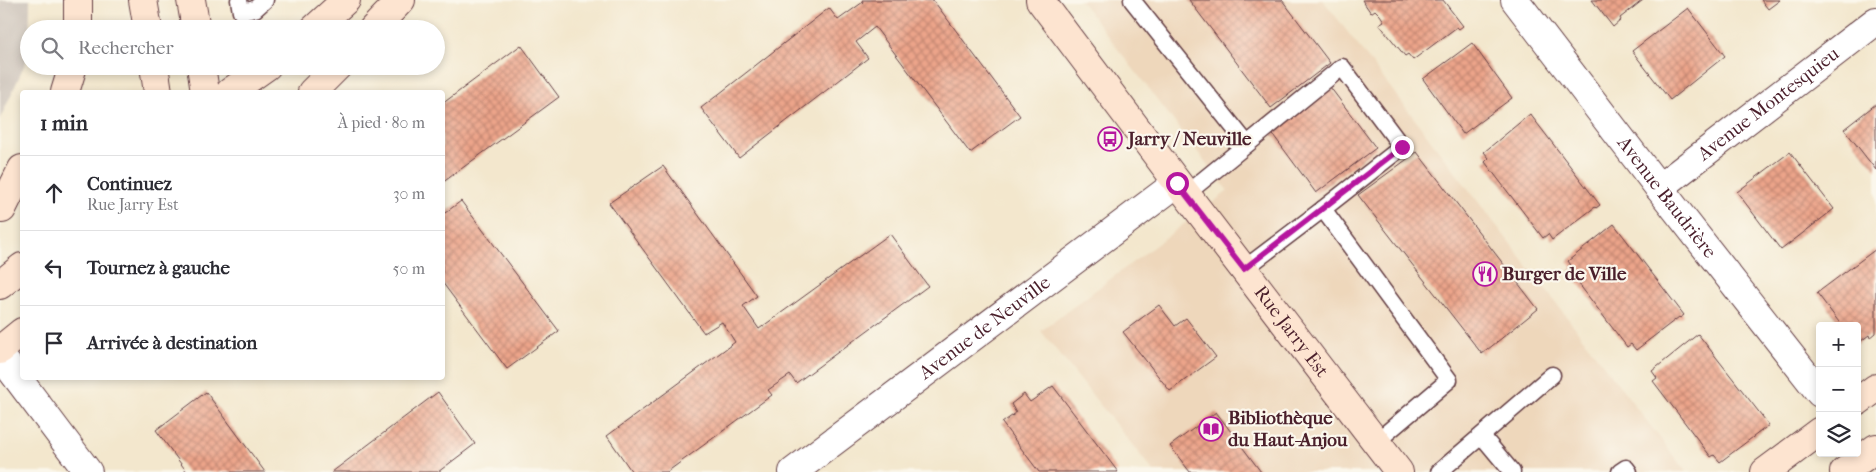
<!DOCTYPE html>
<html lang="fr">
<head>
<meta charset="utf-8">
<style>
	:root { --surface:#fff; --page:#f7f7f7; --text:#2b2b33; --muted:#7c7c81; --line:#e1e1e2 }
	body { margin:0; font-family:"IM FELL French Canon",serif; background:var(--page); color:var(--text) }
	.controls { position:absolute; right:15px; bottom:15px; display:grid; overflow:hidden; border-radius:5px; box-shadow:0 2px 8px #0003 }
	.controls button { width:45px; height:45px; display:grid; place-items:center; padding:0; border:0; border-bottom:1px solid var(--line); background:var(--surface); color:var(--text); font:25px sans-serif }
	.stop { position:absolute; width:15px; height:15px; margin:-11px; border:4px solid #b5179e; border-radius:50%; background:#fff }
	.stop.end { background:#b5179e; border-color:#fff; box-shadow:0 1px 5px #0008 }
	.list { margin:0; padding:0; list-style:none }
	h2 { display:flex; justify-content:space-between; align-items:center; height:65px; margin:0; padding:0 20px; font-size:21px }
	h2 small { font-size:16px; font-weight:400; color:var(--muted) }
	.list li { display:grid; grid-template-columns:32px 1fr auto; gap:15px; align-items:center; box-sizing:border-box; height:75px; padding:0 20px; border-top:1px solid var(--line) }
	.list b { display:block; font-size:19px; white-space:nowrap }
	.list p { margin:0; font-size:16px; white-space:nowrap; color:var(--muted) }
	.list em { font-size:16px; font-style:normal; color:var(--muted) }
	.icon { flex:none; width:28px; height:28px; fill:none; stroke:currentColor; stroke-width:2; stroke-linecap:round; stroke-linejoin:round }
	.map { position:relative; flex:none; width:1876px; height:472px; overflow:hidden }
	.search { position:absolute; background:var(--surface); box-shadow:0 2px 8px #0003; left:20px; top:20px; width:425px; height:55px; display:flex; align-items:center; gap:12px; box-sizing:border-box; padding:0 18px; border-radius:28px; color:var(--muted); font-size:19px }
	.panel { position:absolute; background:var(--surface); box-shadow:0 2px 8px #0003; left:20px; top:90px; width:425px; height:290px; border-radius:5px }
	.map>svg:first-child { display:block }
	.built { fill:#eed7bb }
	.industrial { fill:#ccc2b9 }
	.building { fill:url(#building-cross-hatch) }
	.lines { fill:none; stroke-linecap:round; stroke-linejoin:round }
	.lane-casing { stroke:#633d43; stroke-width:19 }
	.street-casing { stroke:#633d43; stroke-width:30 }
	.secondary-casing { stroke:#633d43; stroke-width:30 }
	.lane { stroke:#fff; stroke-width:16 }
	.street { stroke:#fff; stroke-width:28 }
	.secondary { stroke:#fde4d0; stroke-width:28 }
	.route { stroke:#b5179e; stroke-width:6 }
	.labels { text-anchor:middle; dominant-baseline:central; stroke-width:4.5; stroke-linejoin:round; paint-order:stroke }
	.street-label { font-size:19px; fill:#4a1f2b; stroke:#fbf7ec }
	.poi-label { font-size:19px; font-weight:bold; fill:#4a1f2b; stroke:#fbf7ec; text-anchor:start }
</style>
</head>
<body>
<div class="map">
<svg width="1876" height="472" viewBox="0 0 1876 472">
	<defs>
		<pattern id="building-cross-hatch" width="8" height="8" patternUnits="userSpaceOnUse" patternTransform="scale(1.25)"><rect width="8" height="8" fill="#eca48a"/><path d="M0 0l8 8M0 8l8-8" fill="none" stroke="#c18571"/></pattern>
	</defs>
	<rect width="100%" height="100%" fill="#fbf7ec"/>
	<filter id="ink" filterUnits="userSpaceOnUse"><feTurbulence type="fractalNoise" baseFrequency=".02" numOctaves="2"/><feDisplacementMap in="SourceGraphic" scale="10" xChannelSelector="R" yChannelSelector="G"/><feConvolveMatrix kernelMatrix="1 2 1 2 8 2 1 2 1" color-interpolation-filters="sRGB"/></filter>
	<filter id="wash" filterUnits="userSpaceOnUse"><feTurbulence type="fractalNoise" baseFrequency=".0096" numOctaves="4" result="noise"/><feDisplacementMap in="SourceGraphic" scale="20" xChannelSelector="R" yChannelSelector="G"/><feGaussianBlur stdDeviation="1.12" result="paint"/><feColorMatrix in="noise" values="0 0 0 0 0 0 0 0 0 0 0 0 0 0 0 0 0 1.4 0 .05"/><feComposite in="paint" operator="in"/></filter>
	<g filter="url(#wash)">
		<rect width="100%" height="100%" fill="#f3e7cd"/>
		<!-- built -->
		<path class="built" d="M1080 0H1323L1686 472H1154L1041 331 1228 191Z"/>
		<!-- industrial -->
		<path class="industrial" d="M0 0H30L29 55 0 119Z"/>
		<g id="blocks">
			<!-- building -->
			<g class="building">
				<path d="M862 0H933L1020 116 970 153 875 27 856 42 868 58 739 158 701 108 829 8 838 20 863 2Z"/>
				<path d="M1189 0H1282L1330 63 1271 108Z"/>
				<path d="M1362 0H1443L1463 26 1459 29 1457 27 1413 60 1408 54 1405 56 1379 24 1384 21 1380 15 1375 10 1371 13Z"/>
				<path d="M1592 0H1643L1620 18 1621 20 1613 27Z"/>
				<path d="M1761 0H1780L1768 9Z"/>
				<path d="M1688 8 1725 56 1670 100 1632 51Z"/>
				<path d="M1472 43 1512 98 1463 134 1423 79Z"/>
				<path d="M521 45 559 97 442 183V104Z"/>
				<path d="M1330 87 1376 148 1316 193 1271 132Z"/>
				<path d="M1876 104V170L1844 129Z"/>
				<path d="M1530 114 1600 205 1596 208 1595 207 1552 240 1548 234 1543 238 1485 162 1489 158 1484 152Z"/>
				<path d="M1417 152 1538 309 1482 354 1358 195Z"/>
				<path d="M1790 152 1834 209 1781 250 1737 192Z"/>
				<path d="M663 166 757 296 743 306 759 329 890 234 928 286 796 383 790 375 768 390 772 395 667 472H632L607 436 735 342 722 322 704 333 609 203Z"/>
				<path d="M461 201 559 331 507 369 442 282V210L445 213Z"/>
				<path d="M1614 224 1684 315 1680 318 1679 317 1636 350 1631 344 1627 347 1569 271 1573 268 1568 261Z"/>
				<path d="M1876 249V333L1870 338 1869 335 1857 344V326H1842L1817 293Z"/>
				<path d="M1159 305 1175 326 1186 318 1216 357 1170 391 1123 332Z"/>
				<path d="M1698 334 1769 425 1720 462 1714 455 1711 457 1653 381 1657 378 1652 371Z"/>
				<path d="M1053 386 1118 472H1039L1002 423 1016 413 1011 404 1024 394 1030 402Z"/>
				<path d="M206 392 265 472H187L156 430Z"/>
				<path d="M438 392 475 444 438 472H332Z"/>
				<path d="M1216 412 1261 472H1190L1170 446Z"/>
			</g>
		</g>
	</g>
	<g filter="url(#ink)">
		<use href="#blocks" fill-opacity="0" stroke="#633d43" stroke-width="1"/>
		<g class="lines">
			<!-- lane casing -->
			<g class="lane-casing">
				<g id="lane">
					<path d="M239 0 241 12 255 9 265 0"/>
					<path d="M1132 0 1247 144"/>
					<path d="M1186 194 1342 67 1402 147 1323 209"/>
					<path d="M1244 269 1323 209 1449 380 1376 442"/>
					<path d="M1482 436 1512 472"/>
					<path d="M1439 472 1552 375"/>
					<path d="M1620 472 1626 468 1629 472"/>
				</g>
			</g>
			<!-- street casing -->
			<g class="street-casing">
				<g id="street">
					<path id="s1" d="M1515 0 1659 188 1820 393"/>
					<path id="s2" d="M1659 188 1876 21"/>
					<path d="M0 355 88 472"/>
					<path id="s3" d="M793 472 1177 183"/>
				</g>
			</g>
			<!-- secondary casing -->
			<g class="secondary-casing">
				<g id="secondary">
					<path d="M143 0 148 29"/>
					<path d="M191 0 196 29"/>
					<path id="s4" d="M1040 0 1186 194 1399 472"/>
					<path d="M78 29V0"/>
					<path d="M314 29 346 0"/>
					<path d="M373 29 401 0"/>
					<path d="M154 66 158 92"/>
					<path d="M201 66 205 92"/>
					<path d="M65 92 73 66"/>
					<path d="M230 92 267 66"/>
					<path d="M312 92 338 66"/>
					<path d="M2 209 22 169"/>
					<path d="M0 285 22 267"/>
					<path d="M0 350 22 332"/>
					<path d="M1857 402 1876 388"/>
					<path d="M1765 472 1820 431"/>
					<path d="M1844 472 1876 448"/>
				</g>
			</g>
			<!-- lane -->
			<use href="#lane" class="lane"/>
			<!-- street -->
			<use href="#street" class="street"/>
			<!-- secondary -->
			<use href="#secondary" class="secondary"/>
		</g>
	</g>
	<g class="lines" filter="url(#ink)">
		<!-- route -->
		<path class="route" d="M1177 183 1244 269 1402 147"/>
	</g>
	<!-- icons -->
	<defs>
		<g id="bus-ring" transform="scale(1.25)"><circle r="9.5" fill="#fbf7ec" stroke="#b5179e" stroke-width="1.5"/><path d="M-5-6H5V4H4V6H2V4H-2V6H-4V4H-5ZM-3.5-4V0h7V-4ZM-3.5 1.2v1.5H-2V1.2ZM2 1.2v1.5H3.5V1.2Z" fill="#b5179e"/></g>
		<g id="restaurant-ring" transform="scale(1.25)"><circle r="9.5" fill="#fbf7ec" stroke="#b5179e" stroke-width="1.5"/><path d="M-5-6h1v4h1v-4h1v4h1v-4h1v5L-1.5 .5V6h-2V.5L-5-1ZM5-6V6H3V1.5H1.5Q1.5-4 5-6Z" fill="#b5179e"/></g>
		<g id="library-ring" transform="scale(1.25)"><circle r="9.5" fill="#fbf7ec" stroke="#b5179e" stroke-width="1.5"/><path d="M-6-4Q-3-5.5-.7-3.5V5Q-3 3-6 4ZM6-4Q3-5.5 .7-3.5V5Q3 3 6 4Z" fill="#b5179e"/></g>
	</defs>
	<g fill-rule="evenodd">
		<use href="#bus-ring" x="1110" y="139"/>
		<use href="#restaurant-ring" x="1485" y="274"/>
		<use href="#library-ring" x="1211" y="429"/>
	</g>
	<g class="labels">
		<!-- street labels -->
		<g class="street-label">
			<text stroke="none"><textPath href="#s2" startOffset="138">Avenue Montesquieu</textPath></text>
			<text stroke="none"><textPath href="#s1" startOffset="249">Avenue Baudrière</textPath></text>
			<text stroke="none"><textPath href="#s3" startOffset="240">Avenue de Neuville</textPath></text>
			<text stroke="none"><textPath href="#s4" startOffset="416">Rue Jarry Est</textPath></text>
		</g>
		<!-- poi labels -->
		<g class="poi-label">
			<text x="1128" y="139">Jarry / Neuville</text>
			<text x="1502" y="274">Burger de Ville</text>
			<text x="1228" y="418">Bibliothèque<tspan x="1228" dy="22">du Haut-Anjou</tspan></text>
		</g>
	</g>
</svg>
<div class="controls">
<button>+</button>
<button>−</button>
<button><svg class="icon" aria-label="layers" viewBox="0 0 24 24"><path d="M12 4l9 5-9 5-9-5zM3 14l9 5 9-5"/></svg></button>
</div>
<div class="stop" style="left:1177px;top:183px"></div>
<div class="stop end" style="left:1402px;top:147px"></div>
<div class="search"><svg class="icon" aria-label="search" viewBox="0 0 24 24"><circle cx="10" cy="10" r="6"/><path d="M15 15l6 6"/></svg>Rechercher</div>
<section class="panel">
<h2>1 min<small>À pied · 80 m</small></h2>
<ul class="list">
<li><svg class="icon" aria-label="ahead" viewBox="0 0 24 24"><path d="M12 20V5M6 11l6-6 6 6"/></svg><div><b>Continuez</b><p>Rue Jarry Est</p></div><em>30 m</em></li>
<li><svg class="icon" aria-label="left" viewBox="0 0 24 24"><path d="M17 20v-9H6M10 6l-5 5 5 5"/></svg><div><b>Tournez à gauche</b></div><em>50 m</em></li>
<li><svg class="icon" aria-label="arrive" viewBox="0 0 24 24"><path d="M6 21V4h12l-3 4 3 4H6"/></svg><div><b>Arrivée à destination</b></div></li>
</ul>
</section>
</div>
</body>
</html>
